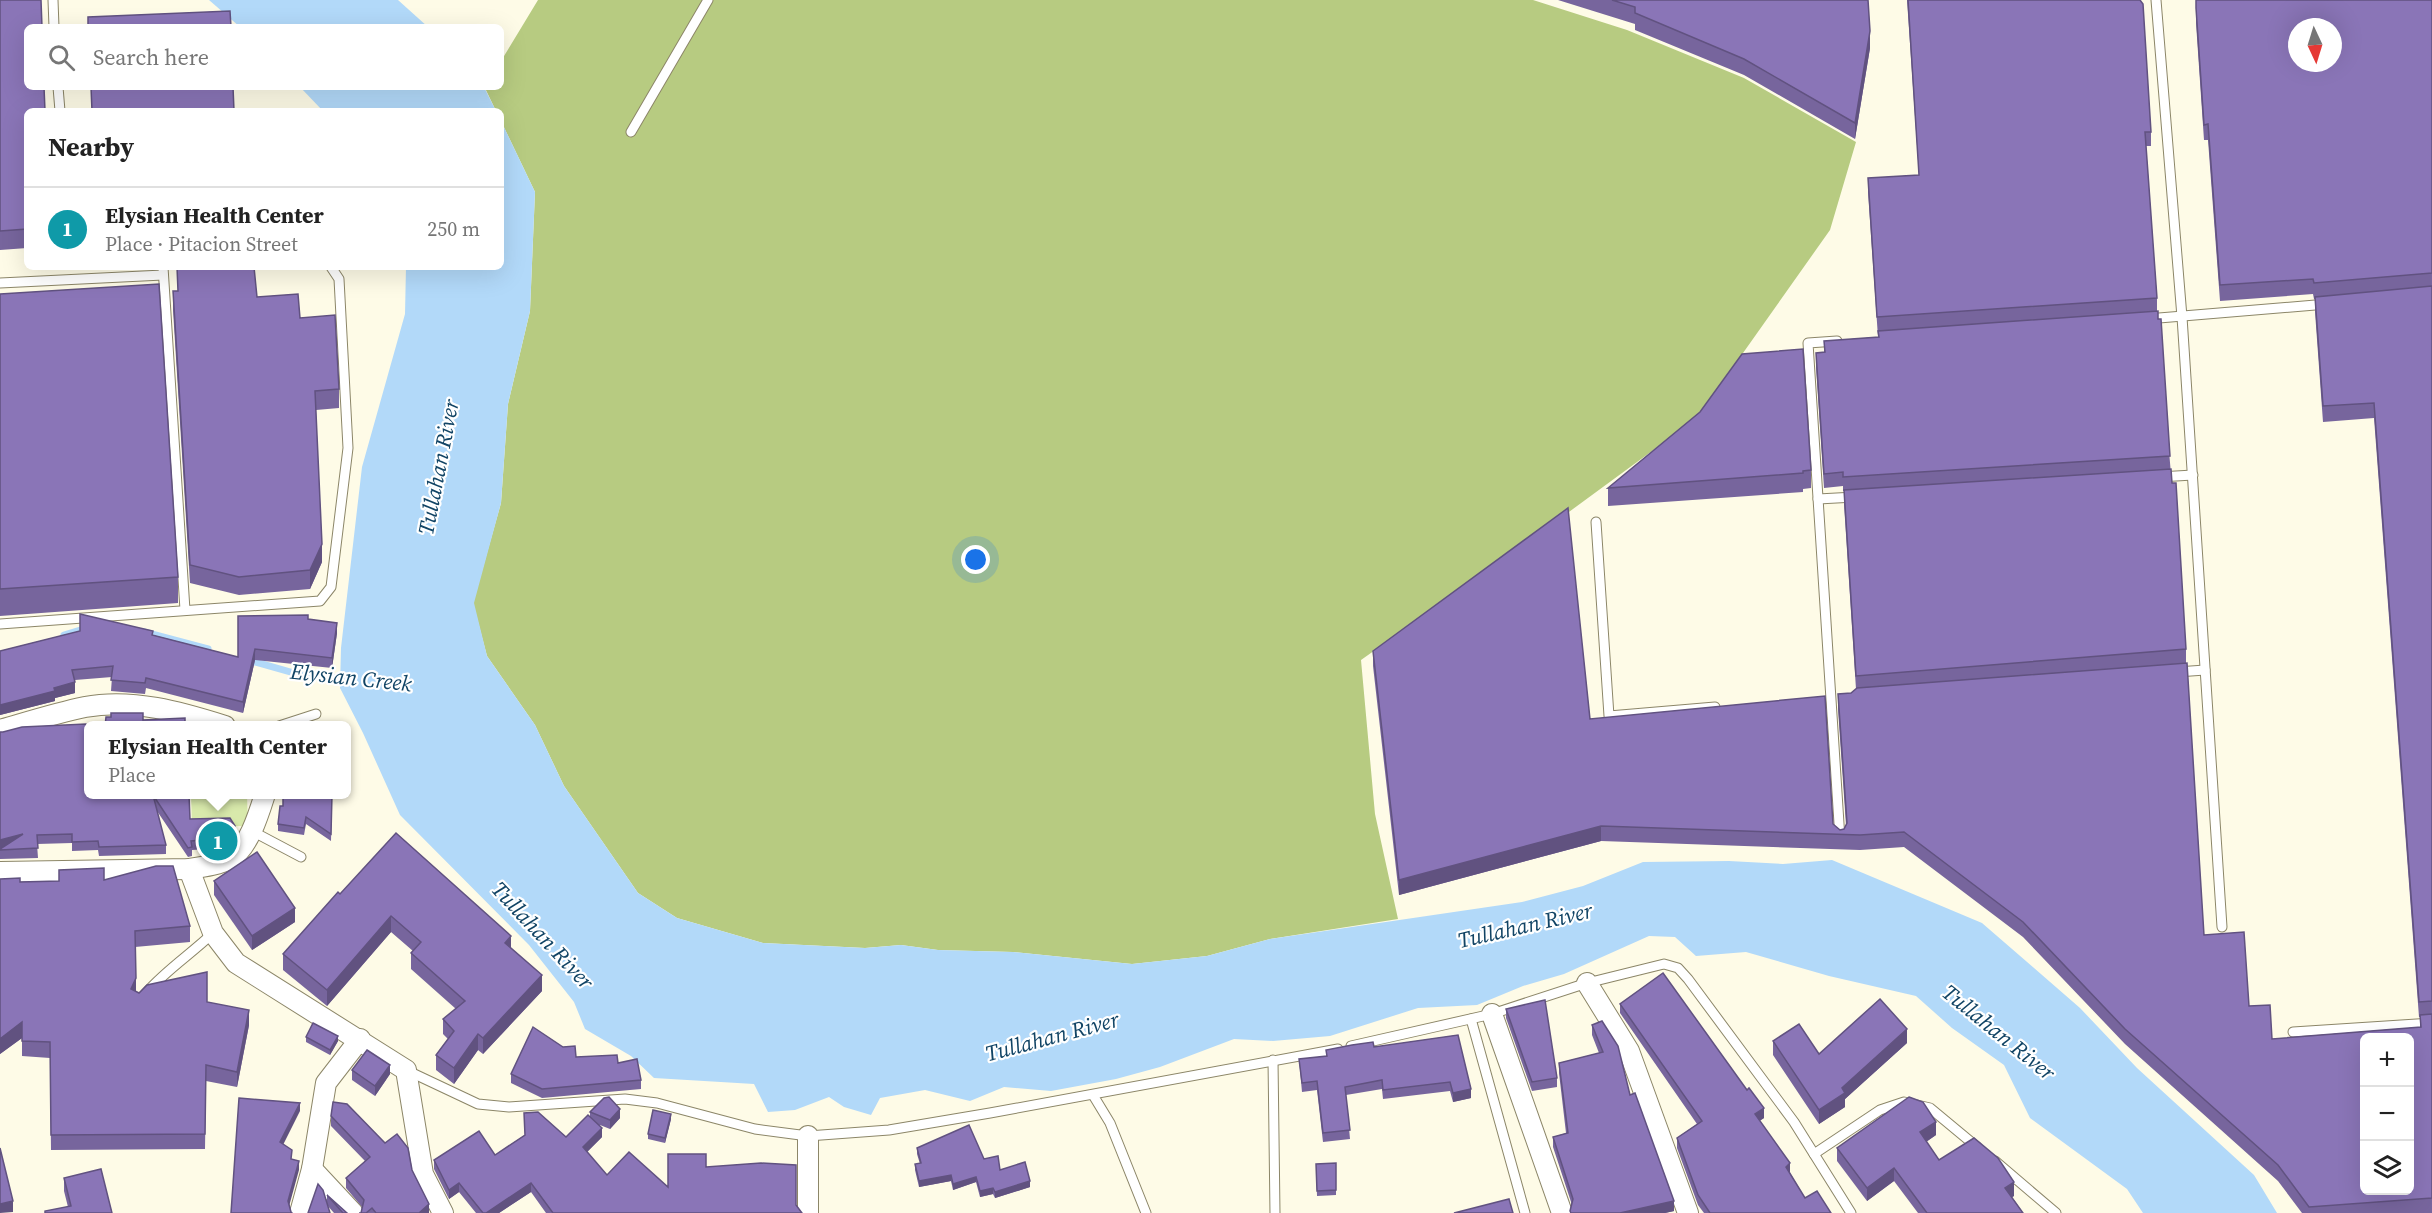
<!DOCTYPE html>
<html lang="en">
<head>
<meta charset="utf-8">
<style>
	:root { --surface:#fff; --page:#f6f6f6; --text:#222; --muted:#767676; --line:#e0e0e0; --accent:#db2777 }
	body { margin:0; font-family:"Source Serif 4",serif; background:var(--page); color:var(--text) }
	.controls { position:absolute; right:18px; bottom:18px; display:grid; overflow:hidden; border-radius:9px; box-shadow:0 6px 24px #0002 }
	.controls button { width:54px; height:54px; display:grid; place-items:center; padding:0; border:0; border-bottom:2px solid var(--line); background:var(--surface); color:var(--text); font:30px sans-serif }
	.compass { position:absolute; left:2288px; top:18px; width:54px; height:54px; border-radius:50%; background:var(--surface); box-shadow:0 6px 24px #0002; rotate:176deg }
	.you { position:absolute; left:976px; top:560px; width:21px; height:21px; margin:-15px; border:4px solid #fff; border-radius:50%; background:#1a73e8; box-shadow:0 0 0 9px #1a73e833 }
	.badge { display:grid; place-items:center; width:39px; height:39px; border-radius:50%; background:var(--accent); color:#fff; font-size:20px; font-weight:700 }
	.pin { position:absolute; translate:-50% -50%; border:3px solid #fff; box-shadow:0 2px 6px #0006 }
	.popup { position:absolute; left:84px; top:721px; width:267px; height:78px; box-sizing:border-box; display:grid; place-content:center; border-radius:9px; background:var(--surface); filter:drop-shadow(0 2px 4px #0005); font-size:20px; white-space:nowrap; color:var(--muted) }
	.popup b { font-size:22px; color:var(--text) }
	.popup::after { content:''; position:absolute; left:50%; top:100%; margin-left:-12px; border:12px solid transparent; border-top-color:var(--surface) }
	.list { margin:0; padding:0; list-style:none }
	h2 { display:flex; justify-content:space-between; align-items:center; height:78px; margin:0; padding:0 24px; font-size:26px }
	h2 small { font-size:20px; font-weight:400; color:var(--muted) }
	.list li { display:grid; grid-template-columns:39px 1fr auto; gap:18px; align-items:center; box-sizing:border-box; height:84px; padding:0 24px; border-top:2px solid var(--line) }
	.list b { display:block; font-size:22px; white-space:nowrap }
	.list p { margin:0; font-size:20px; white-space:nowrap; color:var(--muted) }
	.list em { font-size:20px; font-style:normal; color:var(--muted) }
	.icon { flex:none; width:33px; height:33px; fill:none; stroke:currentColor; stroke-width:2; stroke-linecap:round; stroke-linejoin:round }
	.map { position:relative; flex:none; width:2432px; height:1213px; overflow:hidden }
	.search { position:absolute; background:var(--surface); box-shadow:0 6px 24px #0002; left:24px; top:24px; width:480px; height:66px; display:flex; align-items:center; gap:15px; box-sizing:border-box; padding:0 21px; border-radius:9px; color:var(--muted); font-size:22px }
	.panel { position:absolute; background:var(--surface); box-shadow:0 6px 24px #0002; left:24px; top:108px; width:480px; height:162px; border-radius:9px }
	.map>svg:first-child { display:block }
	.green { fill:#d8e9ab }
	.forest { fill:#b7cb81 }
	.water { fill:#b2d9f9 }
	.lines { fill:none; stroke-linecap:round; stroke-linejoin:round }
	.stream { stroke:#b2d9f9; stroke-width:7 }
	.lane-casing { stroke:#8c8668; stroke-width:11 }
	.street-casing { stroke:#8c8668; stroke-width:22 }
	.lane { stroke:#fff; stroke-width:9 }
	.street { stroke:#fff; stroke-width:20 }
	.wall { fill:#77659d }
	.shaded-wall { fill:#615280 }
	.building { fill:#8a75b7; stroke:#615280; stroke-width:1.5; fill-rule:evenodd }
	.labels { text-anchor:middle; dominant-baseline:central; stroke-width:4.5; stroke-linejoin:round; paint-order:stroke }
	.water-label { font-size:22px; font-style:italic; fill:#114465; stroke:#fff }
</style>
</head>
<body>
<div class="map">
<svg width="2432" height="1213" viewBox="0 0 2432 1213">
	<rect width="100%" height="100%" fill="#fefbe7"/>
	<!-- green -->
	<path class="green" d="M191 795H247L248 826 192 827Z"/>
	<!-- forest -->
	<path class="forest" d="M538 0H1533L1627 30 1744 78 1856 142 1830 230 1697 418 1528 542 1361 660 1375 814 1398 919 1270 939 1207 956 1132 964 1013 952 938 950 901 945 865 948 763 943 677 918 638 893 564 786 535 725 487 656 473 603 501 503 508 404 530 311 535 192 501 121V111H496L485 88 501 87V61Z"/>
	<!-- water -->
	<g class="water">
		<path d="M209 0H398L428 27H240Z"/>
		<path d="M300 87H484L496 111H323Z"/>
		<path d="M501 121 535 192 530 311 508 404 501 503 474 603 487 656 535 725 564 786 638 893 677 918 763 943 865 948 901 945 938 950 1013 952 1132 964 1207 956 1270 939 1522 902 1583 886 1643 862 1729 861 1783 864 1832 860 1982 923 2080 1008 2137 1068 2254 1175 2277 1213H2143L2127 1189 2030 1118 2004 1065 1952 1028 1916 996 1829 976 1746 952 1696 956 1675 937 1649 936 1564 974 1523 986 1477 1005 1418 1008 1330 1036 1273 1041 1234 1039 1160 1067 1116 1079 1051 1091 1004 1087 970 1101 925 1090 880 1098 871 1115 844 1107 829 1097 795 1110 768 1112 754 1084 654 1078 631 1056 585 1029 574 1002 529 945 400 815 363 733 340 688 341 648 362 467 405 314 406 267H501Z"/>
	</g>
	<g class="lines">
		<!-- stream -->
		<g class="stream">
			<path d="M144 632 208 649"/>
			<path d="M64 635 87 628"/>
			<path d="M248 660 301 675 349 679"/>
		</g>
		<!-- lane casing -->
		<g class="lane-casing">
			<g id="lane">
				<path d="M53 0 54 27"/>
				<path d="M2156 0 2182 317 2222 927"/>
				<path d="M58 87 60 111"/>
				<path d="M631 132 708 0"/>
				<path d="M163 267 185 610"/>
				<path d="M0 283 163 275"/>
				<path d="M2147 319 2327 304"/>
				<path d="M1837 341 1808 343 1840 839"/>
				<path d="M2159 477 2193 475"/>
				<path d="M1818 499 1855 497"/>
				<path d="M1596 522 1609 716 1715 707"/>
				<path d="M0 624 320 601 331 587 348 448 339 279 331 267"/>
				<path d="M2177 672 2205 670"/>
				<path d="M279 726 316 714"/>
				<path d="M250 830 301 857"/>
				<path d="M146 993C166 970 191 954 213 933"/>
				<path d="M1471 1019 1525 1213"/>
				<path d="M2293 1032 2432 1023"/>
				<path d="M1351 1046 1492 1014 1587 983 1664 964 1678 968 1688 979 1794 1122 1851 1213"/>
				<path d="M1273 1060 1275 1213"/>
				<path d="M408 1071 478 1104 509 1107 625 1099 657 1103 755 1129 808 1136 889 1130 990 1113 1338 1049"/>
				<path d="M1093 1095 1110 1123 1146 1213"/>
				<path d="M1814 1154 1880 1110 1904 1102 1930 1108 1977 1147"/>
				<path d="M1995 1161 2056 1213"/>
			</g>
		</g>
		<!-- street casing -->
		<g class="street-casing">
			<g id="street">
				<path d="M0 730C28 722 56 713 85 707 132 698 181 712 225 726"/>
				<path d="M189 869 213 933 236 963 406 1070 423 1174 443 1213"/>
				<path d="M0 872 189 869C203 867 219 865 231 858 249 847 259 813 265 794"/>
				<path d="M1587 983 1629 1051 1688 1213"/>
				<path d="M1492 1014 1562 1213"/>
				<path d="M808 1136V1213"/>
				<path d="M312 1169 353 1213"/>
				<path d="M300 1213 312 1169 326 1083 360 1039"/>
			</g>
		</g>
		<!-- lane -->
		<use href="#lane" class="lane"/>
		<!-- street -->
		<use href="#street" class="street"/>
	</g>
	<!-- wall -->
	<g class="wall">
		<path d="M0 0 27 111V248L0 250Z"/>
		<path d="M1558 0H1868L1870 48 1855 139 1744 75 1635 30V24Z"/>
		<path d="M1907 0H2140L2151 132V146H2146L2157 298V311L2186 649V663L2204 935 2249 1006 2272 1039 2420 1027V1017H2419L2374 418 2323 422 2315 312V299H2314L2313 294 2220 301 2208 140H2204L2196 23V8L2432 0V1213H2302L2278 1181 2125 1044 2023 937 1904 847 1860 850 1601 841 1399 895 1373 666V651L1590 719 1833 824 1840 830 1844 829 1846 825 1838 709V694L1851 693 1856 689 1844 504V491H1843V486L1824 488 1816 367V353L1824 352V341L1878 337 1868 192V178L1919 175Z"/>
		<path d="M177 267 257 297 300 318 339 389V408L316 410 322 562 310 589 239 595 190 583 173 310V291H178Z"/>
		<path d="M0 294 178 577V603L0 616Z"/>
		<path d="M1700 412 1811 470V488L1803 489V492L1608 506V488Z"/>
		<path d="M80 614 153 635 238 657 308 619 337 633 332 668 255 660 243 713 146 688 145 694 111 691 112 677 75 680V693L55 698V701L0 715V651L80 631Z"/>
		<path d="M0 732 89 795H189L190 819 235 836 225 848 192 850V856L188 857 157 811 166 845V854L99 856 98 850 72 851V843L37 844 38 858 0 859Z"/>
		<rect x="347" y="759" width="2" height="32"/>
		<path d="M332 795 331 841 306 824 304 835 278 831V824L283 806Z"/>
		<path d="M0 879 20 882 104 880 190 926V942L135 947 136 992 139 993 207 1002 249 1025 237 1087 206 1081 205 1149 51 1150 50 1058 22 1056V1038L0 1054Z"/>
		<path d="M214 881 295 922 252 950 214 895Z"/>
		<path d="M340 894 511 948 542 991 483 1054 478 1050 454 1084 436 1070V1055L448 1039 443 1034V1019L456 1009 411 969V953L413 951 391 932 327 1006 283 970V954Z"/>
		<path d="M1620 1004 1764 1118 1759 1121 1805 1198 1831 1213H1704L1698 1205 1677 1148V1138L1697 1124 1620 1013Z"/>
		<path d="M1506 1009 1557 1078V1087L1532 1091 1506 1018Z"/>
		<path d="M1592 1025 1630 1095 1674 1211 1665 1213H1570L1572 1205 1553 1147V1137L1566 1133 1559 1073V1063L1599 1053 1592 1035Z"/>
		<path d="M1458 1035 1471 1098 1453 1102 1450 1091 1383 1099 1382 1089 1346 1095 1350 1139 1323 1142 1317 1090 1302 1092 1299 1059 1326 1056V1050L1374 1047Z"/>
		<path d="M306 1037 338 1041 330 1055 306 1042Z"/>
		<path d="M1773 1041 1819 1054 1907 1043 1845 1099V1107L1819 1124 1773 1055Z"/>
		<path d="M576 1057 618 1063 641 1080V1089L542 1098 511 1083V1074Z"/>
		<path d="M352 1070 390 1074 375 1096 352 1080Z"/>
		<path d="M590 1112 620 1118 610 1129 600 1125 602 1137 587 1152 607 1175 668 1187 706 1167 796 1205 802 1213H546L531 1192 499 1213H476L459 1192 449 1199 434 1169V1160L495 1155 525 1135 524 1113 566 1137 590 1116Z"/>
		<path d="M331 1116 385 1143 412 1170 429 1213H359H361L362 1207 346 1188V1178L365 1161 331 1126Z"/>
		<path d="M671 1119 665 1143 648 1139V1134Z"/>
		<path d="M1936 1135 1926 1142 1939 1160 2014 1196 2012 1197 2023 1213H1918L1894 1181 1867 1201 1837 1161V1148Z"/>
		<path d="M917 1148 984 1159 1000 1170 1030 1187 995 1198 993 1194 980 1197 976 1182 953 1190 951 1181 919 1187 915 1170V1164H920L917 1154Z"/>
		<path d="M1336 1163V1195L1317 1196 1316 1164Z"/>
		<path d="M64 1178 112 1213 68 1207 64 1191Z"/>
		<path d="M327 1195 347 1213H334L327 1205Z"/>
	</g>
	<!-- shaded-wall -->
	<g class="shaded-wall">
		<path d="M1870 31V48L1855 139V123Z"/>
		<path d="M322 544V562L310 589V570Z"/>
		<path d="M337 623V633L332 668V658Z"/>
		<path d="M255 649V660L243 713V702Z"/>
		<path d="M75 682V693L55 698V701L0 715V705L54 688Z"/>
		<path d="M235 826V836L225 848V838Z"/>
		<path d="M1601 826V841L1399 895V880Z"/>
		<path d="M23 834 0 850V840Z"/>
		<path d="M295 908V922L252 950V936Z"/>
		<path d="M391 916V932L327 1006V990Z"/>
		<path d="M511 936V952L505 943Z"/>
		<path d="M542 975V991L483 1054V1038Z"/>
		<path d="M136 978V993L131 989Z"/>
		<path d="M249 1010V1025L237 1087V1072Z"/>
		<path d="M22 1022V1038L0 1054V1039Z"/>
		<path d="M1907 1029V1043L1845 1099V1107L1819 1124V1110L1842 1088Z"/>
		<path d="M478 1034V1050L454 1084V1068Z"/>
		<path d="M338 1036V1041L330 1055V1050Z"/>
		<path d="M390 1065V1074L375 1096V1086Z"/>
		<path d="M1471 1089V1098L1453 1102V1093Z"/>
		<path d="M300 1103V1111L280 1151V1142Z"/>
		<path d="M1764 1108V1118L1755 1124V1114Z"/>
		<path d="M620 1109V1118L610 1129V1120Z"/>
		<path d="M671 1114V1119L665 1143V1138Z"/>
		<path d="M1936 1122V1135L1920 1146V1132Z"/>
		<path d="M602 1128V1137L583 1156V1147Z"/>
		<path d="M299 1161V1170L288 1210V1201Z"/>
		<path d="M1790 1163V1173L1786 1176V1167Z"/>
		<path d="M1894 1168V1181L1867 1201V1188Z"/>
		<path d="M951 1175V1181L919 1187V1181Z"/>
		<path d="M976 1177V1182L953 1190V1184Z"/>
		<path d="M1030 1181V1187L995 1198V1192Z"/>
		<path d="M2014 1182V1196L2005 1201V1188Z"/>
		<path d="M459 1183V1192L449 1199V1190Z"/>
		<path d="M531 1183V1192L499 1213H486Z"/>
		<path d="M993 1188V1194L980 1197V1191Z"/>
		<path d="M13 1201V1212L0 1213V1204Z"/>
		<path d="M1674 1201V1211L1665 1213H1620Z"/>
		<path d="M429 1204V1213H419Z"/>
	</g>
	<!-- building -->
	<g class="building">
		<path d="M0 0H41L42 27H27V87H44L45 111H27V229L0 231Z"/>
		<path d="M1612 0H1868L1870 31 1855 123 1744 59 1635 13V7Z"/>
		<path d="M1908 0H2140L2143 4 2151 132H2145L2157 298 1877 317 1868 178 1919 175Z"/>
		<path d="M2196 0H2432V273L2314 283 2313 279 2220 285 2208 124 2204 125 2196 8ZM2297 27H2333V63H2297Z"/>
		<path d="M230 11 231 27H88V17Z"/>
		<path d="M91 87H233L234 111H92Z"/>
		<path d="M177 267H254L257 297 298 294 300 318 335 315 339 389 315 391 322 544 310 570 239 577 190 565 173 291H178Z"/>
		<path d="M159 284 178 577 0 589V294Z"/>
		<path d="M2432 286V1001L2419 1002 2374 403 2323 406 2315 297Z"/>
		<path d="M2158 311V319H2161L2170 456 1843 477V472L1824 474 1816 353 1825 352 1824 341 1879 337 1878 331Z"/>
		<path d="M1803 349 1811 470 1803 471V473L1608 488 1700 412 1742 354Z"/>
		<path d="M2171 469 2172 483H2176L2186 649 1856 676 1844 490Z"/>
		<path d="M1568 508 1590 719 1825 696 1833 824 1840 830 1844 829 1847 823 1838 694 1851 693 1857 688 2187 663 2204 935 2244 932 2249 1006 2270 1005 2272 1039 2421 1027 2420 1015 2432 1014V1198L2309 1207 2278 1165 2125 1029 2023 922 1904 832 1860 835 1601 826 1399 880 1373 651ZM2364 1038H2409V1191H2364Z"/>
		<path d="M80 614 153 631 152 635 238 657V616L308 615V619L337 623 332 658 255 649 243 702 146 678 145 683 111 680 113 666 72 670 75 682 54 688 55 691 0 705V651L80 631Z"/>
		<path d="M111 713H143V720L185 718V726H105L106 717H111Z"/>
		<path d="M86 724 89 737V795H189L190 819 230 818 235 826 225 838 191 841 192 847 188 848 153 795 166 845 99 847 98 841 72 842V834L37 835 38 848 0 850V849L23 834 0 840V732H3L22 727Z"/>
		<rect x="347" y="759" width="2" height="25"/>
		<path d="M283 795H332L331 834 306 817 304 828 278 824 280 806H283Z"/>
		<path d="M396 833 511 936 505 943 542 975 483 1038 478 1034 454 1068 436 1055 454 1031 443 1019 465 1001 411 953 421 942 391 916 327 990 283 954 338 892 340 894Z"/>
		<path d="M257 852 295 908 252 936 214 881Z"/>
		<path d="M156 866H173L190 926 135 931 136 978 131 989 139 993 147 985 207 972V1002L249 1010 237 1072 206 1065 205 1134 51 1135 50 1042 22 1041V1022L0 1039V879L20 878V882L59 881V870L104 868V880Z"/>
		<path d="M1663 973 1747 1090 1749 1088 1764 1108 1755 1114 1790 1163 1786 1167 1805 1198 1817 1191 1831 1213H1710L1698 1195 1677 1138 1702 1121 1620 1004Z"/>
		<path d="M1880 999 1907 1029 1842 1088 1845 1093 1819 1110 1773 1041 1799 1024 1819 1054Z"/>
		<path d="M1545 1000 1557 1078 1532 1082 1506 1009Z"/>
		<path d="M1602 1021 1618 1046 1630 1095 1635 1093 1674 1201 1620 1213H1571L1570 1211 1573 1199 1553 1137 1568 1133 1559 1063 1603 1052 1592 1025Z"/>
		<path d="M313 1023 338 1036 330 1050 306 1037Z"/>
		<path d="M533 1027 563 1047 575 1046 576 1057 617 1055 618 1063 637 1059 641 1080 542 1089 511 1074Z"/>
		<path d="M1458 1035 1471 1089 1453 1093 1450 1082 1383 1090 1382 1080 1345 1087 1350 1130 1323 1133 1317 1081 1302 1083 1299 1059 1327 1056 1326 1050 1352 1045 1373 1042 1374 1047Z"/>
		<path d="M367 1050 390 1065 375 1086 352 1070Z"/>
		<path d="M609 1097 620 1109 610 1120 590 1112 604 1098Z"/>
		<path d="M1909 1097 1923 1102 1936 1122 1920 1132 1939 1160 1974 1138 1998 1158 2014 1182 2005 1188 2023 1213H1927L1894 1168 1867 1188 1837 1148Z"/>
		<path d="M239 1098 300 1103 280 1142 292 1150 291 1159 299 1161 288 1201 291 1212 292 1213H231Z"/>
		<path d="M333 1102 347 1104 385 1143 397 1134 408 1148 412 1170 429 1204 419 1213H376L372 1208 366 1213H359H361L364 1200 346 1178 370 1157 331 1116Z"/>
		<path d="M653 1110 671 1114 665 1138 648 1134Z"/>
		<path d="M538 1112 566 1137 588 1115 602 1128 583 1147 607 1175 629 1152 668 1187V1154H706V1167L761 1163 796 1165V1205L802 1213H553L531 1183 486 1213H483L459 1183 449 1190 434 1160 479 1131 495 1155 525 1135 524 1113Z"/>
		<path d="M969 1125 984 1159 998 1156 1000 1170 1025 1162 1030 1181 995 1192 993 1188 980 1191 976 1177 953 1184 951 1175 919 1181 915 1164 921 1163 917 1148Z"/>
		<path d="M0 1148 13 1201 0 1204Z"/>
		<path d="M1336 1163V1190L1317 1191 1316 1164Z"/>
		<path d="M101 1169 112 1213H45V1211L71 1206 64 1178Z"/>
		<path d="M318 1184 323 1190 330 1213H308Z"/>
		<path d="M327 1195 347 1213H343Z"/>
		<path d="M1509 1199 1513 1213H1454Z"/>
	</g>
	<g class="labels">
		<!-- water labels -->
		<g class="water-label">
			<text transform="translate(438 467) rotate(-79)">Tullahan River</text>
			<text transform="translate(351 677) rotate(6)">Elysian Creek</text>
			<text transform="translate(1525 925) rotate(-13)">Tullahan River</text>
			<text transform="translate(543 935) rotate(47)">Tullahan River</text>
			<text transform="translate(1999 1032) rotate(39)">Tullahan River</text>
			<text transform="translate(1052 1036) rotate(-15)">Tullahan River</text>
		</g>
	</g>
</svg>
<div class="controls">
<button>+</button>
<button>−</button>
<button><svg class="icon" aria-label="layers" viewBox="0 0 24 24"><path d="M12 4l9 5-9 5-9-5zM3 14l9 5 9-5"/></svg></button>
</div>
<svg class="compass" viewBox="-18 -18 36 36"><path d="M0-13l5 13h-10z" fill="#e53935"/><path d="M0 13l5-13h-10z" fill="#767676"/></svg>
<div class="you"></div>
<div class="pin badge" style="left:218px;top:841px;background:#0f9aa8">1</div>
<div class="popup"><b>Elysian Health Center</b>Place</div>
<div class="search"><svg class="icon" aria-label="search" viewBox="0 0 24 24"><circle cx="10" cy="10" r="6"/><path d="M15 15l6 6"/></svg>Search here</div>
<section class="panel">
<h2>Nearby<small></small></h2>
<ul class="list">
<li><span class="badge" style="background:#0f9aa8">1</span><div><b>Elysian Health Center</b><p>Place · Pitacion Street</p></div><em>250 m</em></li>
</ul>
</section>
</div>
</body>
</html>
